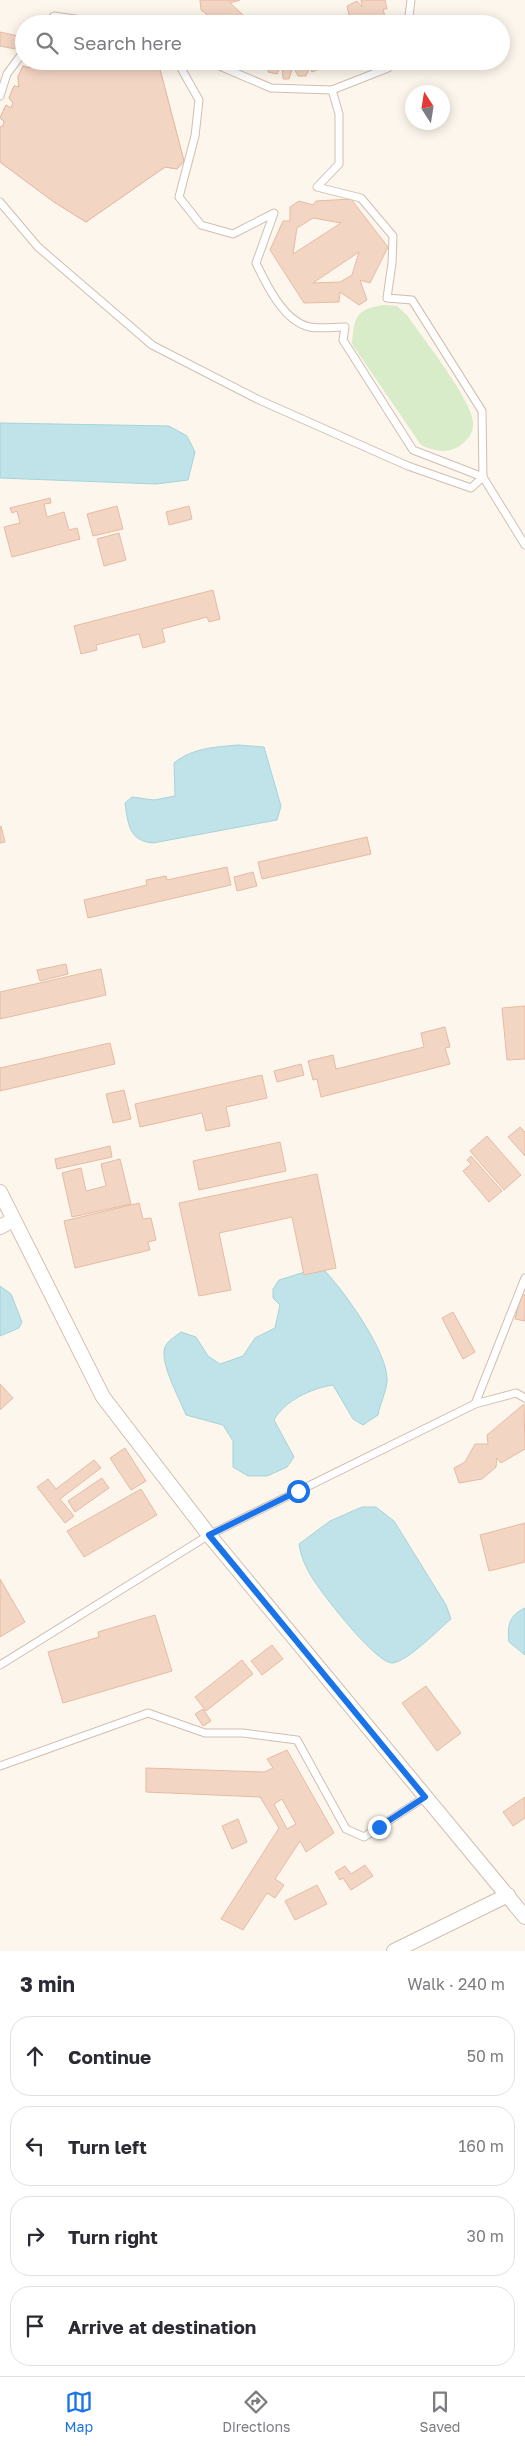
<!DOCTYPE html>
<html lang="en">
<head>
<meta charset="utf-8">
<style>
	:root { --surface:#fff; --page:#f2f2f3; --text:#2b2b33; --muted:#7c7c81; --line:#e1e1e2; --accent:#1a73e8 }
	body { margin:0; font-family:"Golos Text",sans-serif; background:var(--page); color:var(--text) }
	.compass { position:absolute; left:405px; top:85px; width:45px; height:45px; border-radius:50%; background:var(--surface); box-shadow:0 2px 12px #0003; rotate:348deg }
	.stop { position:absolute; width:15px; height:15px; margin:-11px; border:4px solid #1a73e8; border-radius:50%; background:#fff }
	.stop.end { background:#1a73e8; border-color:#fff; box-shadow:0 1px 5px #0008 }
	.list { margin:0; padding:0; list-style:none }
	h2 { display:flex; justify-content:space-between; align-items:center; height:65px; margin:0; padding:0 20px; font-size:21px }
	h2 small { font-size:16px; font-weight:400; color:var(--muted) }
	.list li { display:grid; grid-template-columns:32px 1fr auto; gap:15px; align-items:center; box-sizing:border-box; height:80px; margin:0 10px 10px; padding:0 10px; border:1px solid var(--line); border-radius:20px }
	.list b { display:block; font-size:19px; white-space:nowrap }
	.list em { font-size:16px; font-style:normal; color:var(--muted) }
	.icon { flex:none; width:28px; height:28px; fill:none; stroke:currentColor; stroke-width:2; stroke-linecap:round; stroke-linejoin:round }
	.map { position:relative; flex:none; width:525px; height:1951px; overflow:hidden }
	.search { position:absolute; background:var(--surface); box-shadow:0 2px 12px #0003; left:15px; right:15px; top:15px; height:55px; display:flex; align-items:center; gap:12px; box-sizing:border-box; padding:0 18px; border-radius:28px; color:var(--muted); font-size:19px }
	.sheet { height:425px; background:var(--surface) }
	nav { display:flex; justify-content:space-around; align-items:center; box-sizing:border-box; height:70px; border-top:1px solid var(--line); background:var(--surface); font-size:14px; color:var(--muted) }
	nav a { display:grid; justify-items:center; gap:2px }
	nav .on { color:var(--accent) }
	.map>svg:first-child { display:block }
	.green { fill:#d8ecc9 }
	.water { fill:#bfe3e8; stroke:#a5d3da }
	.building { fill:#f3d5c3; stroke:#e6bba3; fill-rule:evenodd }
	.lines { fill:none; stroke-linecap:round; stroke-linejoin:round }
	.lane-casing { stroke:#d1beb0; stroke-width:9 }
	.street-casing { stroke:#d1beb0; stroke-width:16 }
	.lane { stroke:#fff; stroke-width:7 }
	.street { stroke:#fff; stroke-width:14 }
	.route { stroke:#1a73e8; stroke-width:6 }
</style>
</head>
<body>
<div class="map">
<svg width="525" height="1951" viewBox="0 0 525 1951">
	<rect width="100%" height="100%" fill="#fdf6ec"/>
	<!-- green -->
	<path class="green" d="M384 305 397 306 407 315C422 337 472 400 473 422 474 434 467 441 458 447 446 454 433 451 421 445L352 344C354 317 356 309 384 305Z"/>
	<!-- water -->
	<g class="water">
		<path d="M0 423 169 426 187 436 195 452 188 480 156 484 0 478Z"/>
		<path d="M238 745 264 747 281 806 277 820 153 843C129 841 128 824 125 803L132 797 154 800 175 796 174 763C192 748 216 747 238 745Z"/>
		<path d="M321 1267C341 1286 390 1354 387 1382 386 1392 380 1404 378 1415L363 1425 353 1419 333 1385C312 1388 284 1401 274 1420L294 1457 287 1467 267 1476H248L233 1467V1441L223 1425 186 1415C180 1399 157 1359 166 1345 169 1340 176 1336 181 1332L196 1337 208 1356 220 1364 243 1356 255 1338 275 1328 280 1305 273 1298V1289L279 1280Z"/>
		<path d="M0 1286 11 1294 22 1322 19 1328 0 1336Z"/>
		<path d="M362 1507H376L394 1521 446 1605 451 1619C438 1630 409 1660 393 1663 377 1665 323 1595 313 1579 306 1568 301 1557 299 1544L330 1521Z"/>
		<path d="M525 1608V1655L509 1642C507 1626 509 1615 525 1608Z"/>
	</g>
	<!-- building -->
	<g class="building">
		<path d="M200 0H240L230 3 253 24H220L201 10Z"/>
		<path d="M361 0H385L387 9H383L385 17H380L387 21 386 24H347L358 18 349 15 347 6 357 1 362 7Z"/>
		<path d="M0 32 18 36 15 49 0 46Z"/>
		<path d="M27 61H142L146 65 158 62 184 161 177 169 165 167 86 222 54 202 0 162V127L3 126 4 121 0 118 6 105 11 108 13 103 9 98 14 86 19 87 18 77 23 66 29 68 30 63ZM73 64 93 68 117 70 131 68 135 74 127 83 132 87 138 79 152 149 143 147 142 154 150 156 81 199 22 148 31 143 28 137 19 142 16 137 38 77 53 66Z"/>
		<path d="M27 61H142L146 65 158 62 184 161 177 169 165 167 86 222 54 202 0 162V127L3 126 4 121 0 118 6 105 11 108 13 103 9 98 14 86 19 87 18 77 23 66 29 68 30 63Z"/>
		<path d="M256 61H265L262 66Z"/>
		<path d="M266 61H327L328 65 312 72 310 67 306 76H298L293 66 289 79H283L282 64 277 74 268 72 270 64Z"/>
		<path d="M351 199 388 247 370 283 360 280 367 300 359 305 340 292 339 302 304 303 270 250 283 221H290V207L299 201 313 205 316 201ZM313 218 341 223 293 254 297 228ZM359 252 352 275 340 282 313 283Z"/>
		<path d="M50 498 51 503 44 504 47 517 64 512 69 530 77 528 80 539 12 557 4 527 20 523 17 511 12 513 10 508Z"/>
		<path d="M117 506 123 529 93 536 87 514Z"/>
		<path d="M189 506 192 519 169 525 166 512Z"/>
		<path d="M119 533 126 560 104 566 97 539Z"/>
		<path d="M213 590 220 619 209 622 207 617 162 629 165 642 143 648 139 634 96 645 97 650 81 654 74 626Z"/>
		<path d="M1 826 5 842 0 843V827Z"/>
		<path d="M367 837 371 854 262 879 258 862Z"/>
		<path d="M227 867 231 885 88 918 84 900 147 885 146 880 166 876 167 880Z"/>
		<path d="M253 872 257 886 237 891 234 877Z"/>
		<path d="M66 964 68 974 40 981 37 970Z"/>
		<path d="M101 969 106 995 0 1019V992Z"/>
		<path d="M525 1006V1059L507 1060 502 1008Z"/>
		<path d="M445 1027 450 1047 445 1048 450 1064 321 1097 317 1079 313 1080 308 1061 333 1055 336 1069 424 1047 421 1033Z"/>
		<path d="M110 1043 115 1064 0 1091V1068Z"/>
		<path d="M301 1064 304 1075 277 1082 274 1071Z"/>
		<path d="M262 1075 267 1098 226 1107 230 1126 206 1131 202 1113 140 1127 135 1104Z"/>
		<path d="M124 1090 131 1119 113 1123 106 1094Z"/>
		<path d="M520 1127 525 1132V1156L508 1137Z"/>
		<path d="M487 1136 521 1175 504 1190 470 1151Z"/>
		<path d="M280 1142 286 1171 199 1190 193 1161Z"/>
		<path d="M110 1146 112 1157 57 1169 55 1159Z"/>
		<path d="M471 1156 502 1191 489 1202 463 1171 471 1164 467 1160Z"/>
		<path d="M120 1159 131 1204 72 1217 62 1173 81 1168 86 1191 106 1186 101 1164Z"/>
		<path d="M317 1174 336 1268 304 1275 292 1217 219 1233 231 1290 199 1296 179 1203Z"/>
		<path d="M139 1203 143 1219 151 1218 156 1240 148 1242 150 1250 75 1268 64 1221Z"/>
		<path d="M521 1294 525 1295V1321L515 1319Z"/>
		<path d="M453 1312 475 1352 463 1359 442 1318Z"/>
		<path d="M0 1384 13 1398 0 1410Z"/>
		<path d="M524 1404 525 1449 501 1463 497 1458 496 1467 482 1479 459 1483 454 1468 465 1462 475 1444H488L487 1435Z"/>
		<path d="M125 1448 146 1481 131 1490 110 1458Z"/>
		<path d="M94 1460 101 1468 60 1499 74 1516 65 1523 37 1487 48 1479 56 1489Z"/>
		<path d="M102 1478 109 1488 75 1512 68 1501Z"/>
		<path d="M141 1489 157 1515 84 1557 67 1531Z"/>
		<path d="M525 1523V1562L489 1571 480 1535Z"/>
		<path d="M0 1579 25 1622 0 1637Z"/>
		<path d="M155 1615 172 1671 63 1703 48 1652 99 1637 98 1632Z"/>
		<path d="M272 1645 283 1659 262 1675 251 1661Z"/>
		<path d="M242 1660 253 1674 206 1711 195 1697Z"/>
		<path d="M426 1686 461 1733 437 1751 402 1703Z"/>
		<path d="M203 1709 211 1721 203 1726 195 1714Z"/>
		<path d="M287 1750 334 1833 306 1852 300 1841 275 1879 284 1885 275 1898 267 1893 243 1930 221 1919 279 1828 260 1797 146 1792V1768L264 1772 273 1768 267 1759ZM282 1799 296 1824 287 1829 274 1804Z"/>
		<path d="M525 1797V1818L513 1826 503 1812Z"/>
		<path d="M238 1819 247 1842 232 1849 222 1826Z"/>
		<path d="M365 1865 373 1876 351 1890 343 1878 340 1880 335 1872 345 1866 351 1874Z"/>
		<path d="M317 1885 327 1904 295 1920 285 1901Z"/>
	</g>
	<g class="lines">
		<!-- lane casing -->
		<g class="lane-casing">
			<g id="lane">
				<path d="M47 24 54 16 109 24"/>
				<path d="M408 24 411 0"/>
				<path d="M208 61 271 88 332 90 388 68 391 61"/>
				<path d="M332 90 339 114V164L317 187 361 198 393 236 392 263 387 298 412 300 482 411 483 477 525 545"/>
				<path d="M0 96 7 74 24 51"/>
				<path d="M0 202 38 247 152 345 257 399 408 466 471 488 483 477 413 450 343 340 345 327C334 327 320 329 310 327 284 322 266 284 256 263L274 213 233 234 201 225 179 197 195 136 199 100 177 61"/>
				<path d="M475 1404 516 1393 525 1398"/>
				<path d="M0 1665 209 1535 475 1404 525 1278"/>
				<path d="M0 1766 148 1713 205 1733H243L297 1740 346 1829 364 1837 425 1797"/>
			</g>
		</g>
		<!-- street casing -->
		<g class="street-casing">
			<g id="street">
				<path d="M0 1192 103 1397 209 1535 525 1917"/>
				<path d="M0 1227 13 1220"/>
				<path d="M394 1951 508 1895"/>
			</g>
		</g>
		<!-- lane -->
		<use href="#lane" class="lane"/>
		<!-- street -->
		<use href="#street" class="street"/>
	</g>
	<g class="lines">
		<!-- route -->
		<path class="route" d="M298 1491 209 1535 425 1797 379 1827"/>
	</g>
</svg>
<svg class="compass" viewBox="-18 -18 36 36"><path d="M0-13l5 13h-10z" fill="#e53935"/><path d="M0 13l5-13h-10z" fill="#7c7c81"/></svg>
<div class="stop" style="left:298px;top:1491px"></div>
<div class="stop end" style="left:379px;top:1827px"></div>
<div class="search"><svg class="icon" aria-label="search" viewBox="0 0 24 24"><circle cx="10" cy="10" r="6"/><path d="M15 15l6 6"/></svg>Search here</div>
</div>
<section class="sheet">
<h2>3 min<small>Walk · 240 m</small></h2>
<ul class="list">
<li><svg class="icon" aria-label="ahead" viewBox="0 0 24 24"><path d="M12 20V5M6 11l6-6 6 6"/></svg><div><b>Continue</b></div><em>50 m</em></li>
<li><svg class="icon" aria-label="left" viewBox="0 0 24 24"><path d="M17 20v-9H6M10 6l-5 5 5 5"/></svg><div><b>Turn left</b></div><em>160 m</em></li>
<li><svg class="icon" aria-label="right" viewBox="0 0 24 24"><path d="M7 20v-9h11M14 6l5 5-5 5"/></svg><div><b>Turn right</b></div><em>30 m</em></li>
<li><svg class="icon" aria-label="arrive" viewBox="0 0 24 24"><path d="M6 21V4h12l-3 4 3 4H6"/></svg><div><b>Arrive at destination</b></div></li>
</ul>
</section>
<nav>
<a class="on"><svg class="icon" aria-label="map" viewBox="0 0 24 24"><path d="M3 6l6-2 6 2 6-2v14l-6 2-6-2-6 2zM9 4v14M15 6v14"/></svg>Map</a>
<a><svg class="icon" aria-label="directions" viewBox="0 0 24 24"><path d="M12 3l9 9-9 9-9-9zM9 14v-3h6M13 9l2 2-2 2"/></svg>Directions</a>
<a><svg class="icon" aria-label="saved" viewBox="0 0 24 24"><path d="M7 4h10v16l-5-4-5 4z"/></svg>Saved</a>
</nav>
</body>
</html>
